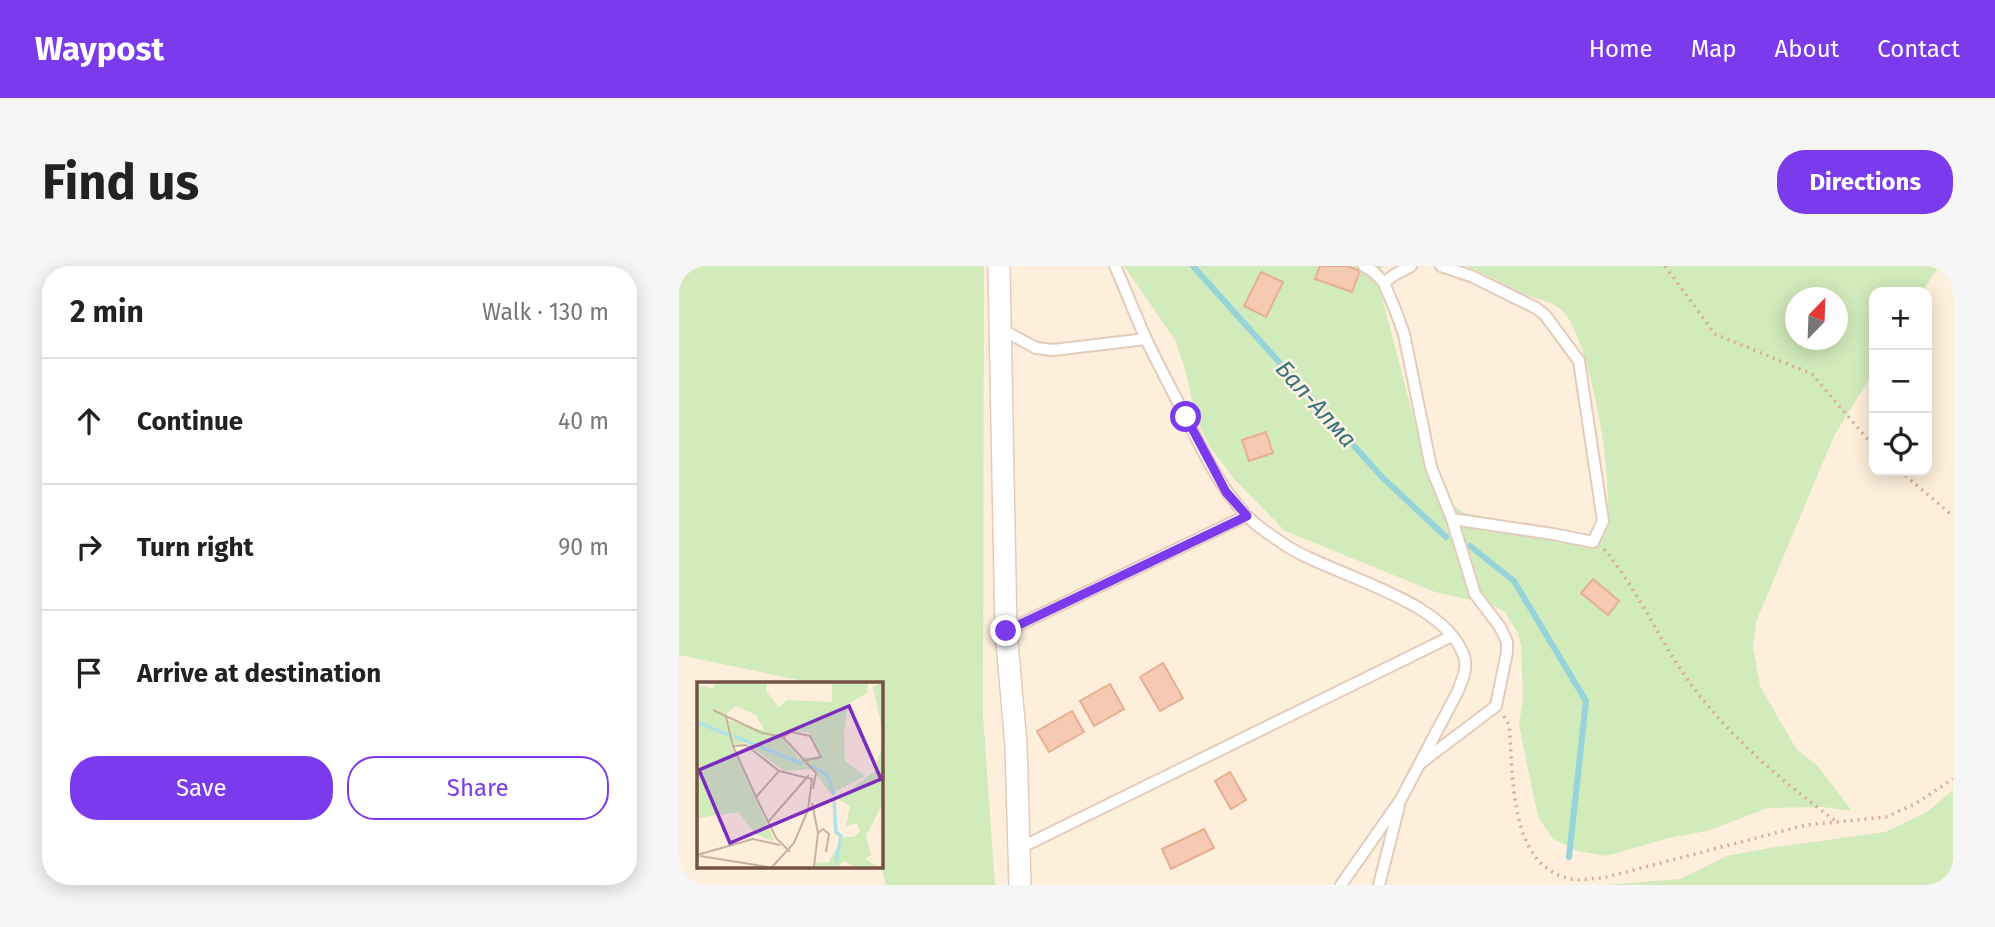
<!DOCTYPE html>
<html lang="en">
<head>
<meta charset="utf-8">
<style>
	:root { --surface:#fff; --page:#f6f6f6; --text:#222; --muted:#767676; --line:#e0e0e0; --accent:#7c3aed }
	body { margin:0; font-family:"Fira Sans",sans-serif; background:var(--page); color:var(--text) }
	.controls { position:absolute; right:21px; top:21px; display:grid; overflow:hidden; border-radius:14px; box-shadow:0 4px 18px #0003 }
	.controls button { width:63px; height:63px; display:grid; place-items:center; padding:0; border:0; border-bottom:2px solid var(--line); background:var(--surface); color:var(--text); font:35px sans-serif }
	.compass { position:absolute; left:1106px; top:21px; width:63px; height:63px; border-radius:50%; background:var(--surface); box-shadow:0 4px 18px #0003; rotate:23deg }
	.stop { position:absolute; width:21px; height:21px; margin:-16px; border:5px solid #7c3aed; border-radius:50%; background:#fff }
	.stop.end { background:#7c3aed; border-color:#fff; box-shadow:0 2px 7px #0008 }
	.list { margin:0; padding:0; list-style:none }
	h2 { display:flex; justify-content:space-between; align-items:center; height:91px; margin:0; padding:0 28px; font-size:30px }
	h2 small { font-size:23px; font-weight:400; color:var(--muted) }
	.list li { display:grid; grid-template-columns:46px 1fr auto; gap:21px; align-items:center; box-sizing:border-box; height:126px; padding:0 28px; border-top:2px solid var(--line) }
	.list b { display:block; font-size:26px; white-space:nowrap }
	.list em { font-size:23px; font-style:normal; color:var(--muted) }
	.actions { display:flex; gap:14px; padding:21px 28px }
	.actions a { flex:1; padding:16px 0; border:2px solid var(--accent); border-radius:28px; text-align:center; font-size:24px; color:var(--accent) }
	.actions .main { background:var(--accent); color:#fff }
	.icon { flex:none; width:38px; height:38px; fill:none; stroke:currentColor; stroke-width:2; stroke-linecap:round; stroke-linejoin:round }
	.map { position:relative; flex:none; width:1274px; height:619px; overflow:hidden; border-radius:28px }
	header { display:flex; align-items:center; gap:42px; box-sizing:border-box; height:98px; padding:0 35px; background:var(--accent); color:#fff }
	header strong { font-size:33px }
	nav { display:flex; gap:38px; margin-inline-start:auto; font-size:24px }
	.intro { display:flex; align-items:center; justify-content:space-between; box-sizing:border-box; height:168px; padding:0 42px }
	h1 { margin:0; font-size:49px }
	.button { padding:18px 32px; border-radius:28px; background:var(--accent); color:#fff; font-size:24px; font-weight:700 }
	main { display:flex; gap:42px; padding:0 42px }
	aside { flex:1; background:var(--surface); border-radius:28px; box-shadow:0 4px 18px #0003 }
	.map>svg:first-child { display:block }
	.green { fill:#d1ebbb; fill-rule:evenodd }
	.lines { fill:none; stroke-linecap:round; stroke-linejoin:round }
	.stream { stroke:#96d3da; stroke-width:6 }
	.building { fill:#f5c9b2; stroke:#e8ae92; stroke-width:2 }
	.lane-casing { stroke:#e3ccbb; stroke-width:14 }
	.street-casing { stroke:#e3ccbb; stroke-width:24 }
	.path { stroke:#d9ac96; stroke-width:3.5; stroke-dasharray:2 5; stroke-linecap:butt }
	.lane { stroke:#fff; stroke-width:10 }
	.street { stroke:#fff; stroke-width:21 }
	.route { stroke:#7c3aed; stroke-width:9 }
	.labels { text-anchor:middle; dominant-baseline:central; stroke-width:5; stroke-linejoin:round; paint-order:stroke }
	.water-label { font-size:24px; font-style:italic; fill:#37737b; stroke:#fff3e4 }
	.inset-river { fill:none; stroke:#b1e2e7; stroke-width:3.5 }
	.inset-road { fill:none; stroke:#c7b19f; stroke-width:2 }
	.view { fill:#7b2cbf; fill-opacity:0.15; stroke:#7b2cbf; stroke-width:3.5 }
	.inset-edge { fill:none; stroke:#745344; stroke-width:3.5 }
</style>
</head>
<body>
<header>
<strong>Waypost</strong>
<nav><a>Home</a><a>Map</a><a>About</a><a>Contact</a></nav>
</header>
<div class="intro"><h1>Find us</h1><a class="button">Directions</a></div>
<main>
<aside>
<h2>2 min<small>Walk · 130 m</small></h2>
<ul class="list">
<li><svg class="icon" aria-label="ahead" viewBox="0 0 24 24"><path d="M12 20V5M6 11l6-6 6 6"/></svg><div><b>Continue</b></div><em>40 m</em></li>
<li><svg class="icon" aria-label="right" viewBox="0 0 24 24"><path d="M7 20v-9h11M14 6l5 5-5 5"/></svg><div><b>Turn right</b></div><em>90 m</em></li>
<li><svg class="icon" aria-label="arrive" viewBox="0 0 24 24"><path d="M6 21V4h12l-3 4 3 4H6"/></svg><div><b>Arrive at destination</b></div></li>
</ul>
<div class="actions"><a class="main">Save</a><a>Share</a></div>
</aside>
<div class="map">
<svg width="1274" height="619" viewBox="0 0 1274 619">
	<rect width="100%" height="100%" fill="#feefdc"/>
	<!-- green -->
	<g class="green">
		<path d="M0 0H305L304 448 316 619H207L201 596V418H138L0 389Z"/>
		<path d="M445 0H704L702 3 701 23 752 220 767 236 786 247 923 273C942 237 912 75 884 45 874 35 853 32 840 26 822 17 806 8 787 0H1260L1243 26H1195V105L1155 170 1077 356 1074 381 1081 420 1118 484 1138 499 1173 545 1144 541 1089 542 1028 565 990 572 927 590 899 585 874 573 859 551 840 459 844 433 842 379 839 367 825 345 813 339 756 326 606 265 556 214 531 181 518 154 505 100 496 74ZM1116 32H1158V74H1116Z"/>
		<path d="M1274 524V619H927L1001 613 1048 590 1090 582 1206 566 1248 546Z"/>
	</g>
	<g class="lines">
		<!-- stream -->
		<g class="stream">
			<path d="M514 0 703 211 767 271"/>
			<path d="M791 280 835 315 907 435 890 591"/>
		</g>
	</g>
	<!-- building -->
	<g class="building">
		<path d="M641 0H668L681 5 673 26 636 13Z"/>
		<path d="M582 6 604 16 587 51 565 40Z"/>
		<path d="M587 166 594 187 570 195 563 174Z"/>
		<path d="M914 313 940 335 929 349 902 327Z"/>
		<path d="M484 397 504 432 481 445 461 411Z"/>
		<path d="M431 418 445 443 415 460 401 435Z"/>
		<path d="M393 445 405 466 370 486 358 465Z"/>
		<path d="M551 506 567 534 552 543 536 515Z"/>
		<path d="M525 563 535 582 492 603 483 583Z"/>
	</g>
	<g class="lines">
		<!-- lane casing -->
		<g class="lane-casing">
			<g id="lane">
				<path d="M436 0C447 24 456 49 467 73 481 102 496 130 510 158 526 189 542 222 566 248 576 259 591 269 603 277 651 310 764 331 785 390 789 402 783 414 779 425L722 533 662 619"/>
				<path d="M685 0 695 6 705 17 717 46 725 68 752 201 773 253 796 328 821 361 828 376V386L817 440 743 496"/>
				<path d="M762 0 792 10 857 42 866 49 900 95 924 255 914 276 874 268 773 253"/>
				<path d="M705 17 715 9 732 0"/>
				<path d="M322 63 357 82 374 84 467 73"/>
				<path d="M327 365 567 250"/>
				<path d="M341 582 773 370"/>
				<path d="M700 619 720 540"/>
			</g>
		</g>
		<!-- street casing -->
		<g class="street-casing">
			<path id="street" d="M320 0 327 365 337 479 341 619"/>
		</g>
		<!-- path -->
		<g class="path">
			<path d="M986 0 1036 68 1133 108 1195 181"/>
			<path d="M1221 205 1274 250"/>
			<path d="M925 283C959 324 980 374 1011 417 1052 473 1104 516 1158 556"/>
			<path d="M825 450 830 459C835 507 828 600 892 613 902 615 914 612 924 612L1127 559 1207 551 1236 538 1274 513"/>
		</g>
		<!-- lane -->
		<use href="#lane" class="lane"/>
		<!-- street -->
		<use href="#street" class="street"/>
	</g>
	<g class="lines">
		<!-- route -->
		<path class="route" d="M327 365 568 250 547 226 507 151"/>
	</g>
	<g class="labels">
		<!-- water labels -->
		<g class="water-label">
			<text transform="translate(637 138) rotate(48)">Бал-Алма</text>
		</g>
	</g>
	<!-- overview -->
	<g transform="translate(18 416)">
		<rect width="186" height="186" fill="#feefdc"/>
		<path d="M17 0H70L69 9 82 25 90 18 135 20V0H171L170 11 151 22 147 50 148 79 168 94 134 112 115 87 87 89 49 61 38 62 35 65 78 160 58 152 42 130 0 136V3L17 7ZM39 24 59 33 68 49 31 38 30 31ZM90 49 111 50 125 74 102 76 86 56ZM185 0H186L185 47 176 5ZM185 64V123L169 154 174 173 168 177 181 185H158L147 179 140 185 120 184 119 180 131 181 146 155H157L163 149 160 141 149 144 153 124 141 117 177 90Z" fill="#d1ebbb" fill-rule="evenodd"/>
		<path class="inset-river" d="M0 40 32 53M37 54 106 82M114 83 131 94 137 113M137 117 139 150 144 154 139 180"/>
		<path class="inset-road" d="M16 28 65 51 86 55 119 91 116 107M29 35 36 64 59 115 79 156 93 170M86 55 94 50 113 54 124 75 106 79M36 64 49 63 82 89 115 97 111 128 97 161 75 185M59 115 82 89M115 121 121 151M71 140 112 93M0 173 56 157 83 163M3 174 71 185M117 185 121 151 126 147 132 152 129 170"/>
		<path class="view" d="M152 24 184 97 33 161 2 88Z"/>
		<rect width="186" height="186" class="inset-edge"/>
	</g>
</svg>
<div class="controls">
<button>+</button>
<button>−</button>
<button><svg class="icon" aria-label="locate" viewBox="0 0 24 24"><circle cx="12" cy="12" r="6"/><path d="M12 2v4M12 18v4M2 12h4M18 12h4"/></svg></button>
</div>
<svg class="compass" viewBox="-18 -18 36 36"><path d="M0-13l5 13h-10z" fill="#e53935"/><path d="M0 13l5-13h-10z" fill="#767676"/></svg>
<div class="stop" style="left:507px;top:151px"></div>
<div class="stop end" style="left:327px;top:365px"></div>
</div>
</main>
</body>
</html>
